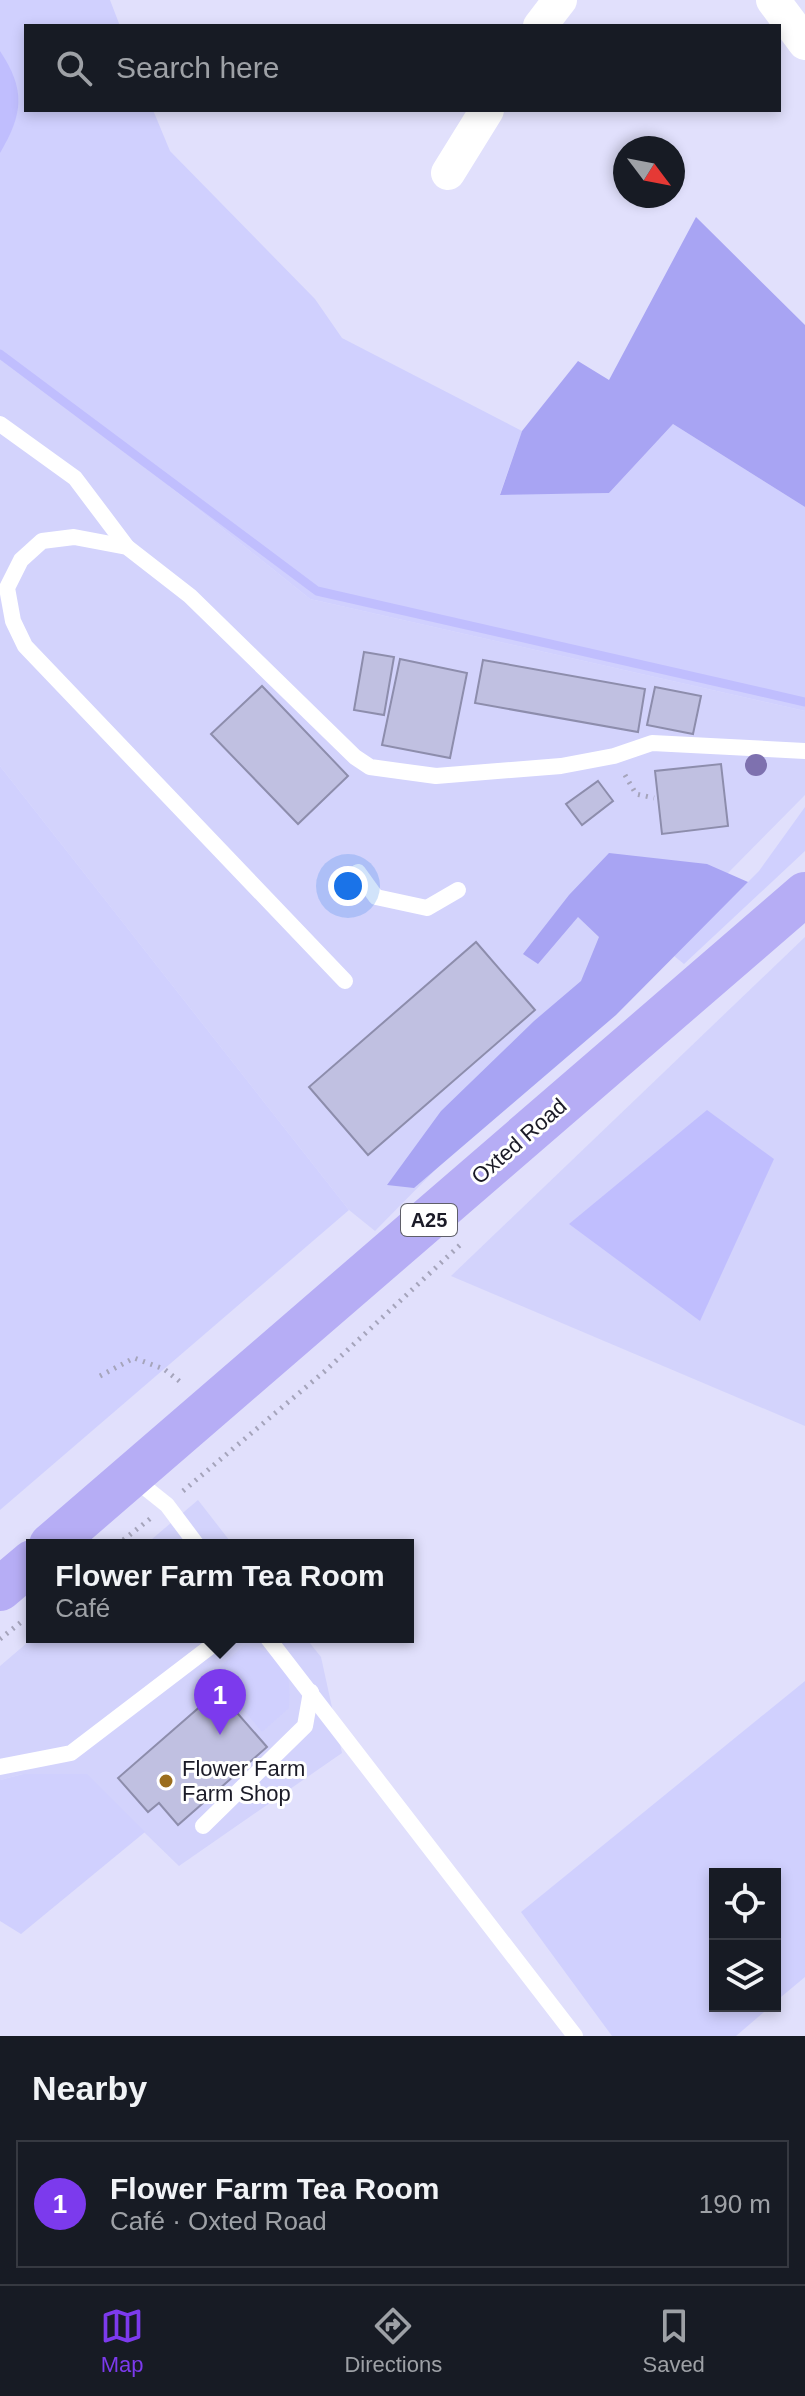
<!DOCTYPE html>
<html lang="en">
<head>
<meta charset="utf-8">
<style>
	:root { --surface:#171b24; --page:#20242c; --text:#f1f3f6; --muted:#9ea1a6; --line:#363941; --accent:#7c3aed }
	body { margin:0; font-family:Helvetica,sans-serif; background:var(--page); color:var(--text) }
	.controls { position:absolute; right:24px; bottom:24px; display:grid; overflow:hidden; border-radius:0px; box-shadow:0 4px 12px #0003 }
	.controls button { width:72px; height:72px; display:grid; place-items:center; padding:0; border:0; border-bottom:2px solid var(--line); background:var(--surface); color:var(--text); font:40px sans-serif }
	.compass { position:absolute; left:613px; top:136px; width:72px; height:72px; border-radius:50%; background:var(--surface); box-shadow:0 4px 12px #0003; rotate:122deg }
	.you { position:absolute; left:348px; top:886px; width:28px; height:28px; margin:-20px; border:6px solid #fff; border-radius:50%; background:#1a73e8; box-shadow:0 0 0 12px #1a73e833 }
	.badge { display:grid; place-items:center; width:52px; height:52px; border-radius:50%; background:var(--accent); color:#fff; font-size:26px; font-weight:700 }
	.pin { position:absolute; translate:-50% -66px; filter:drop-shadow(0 2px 4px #0008) }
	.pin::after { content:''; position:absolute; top:42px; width:28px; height:24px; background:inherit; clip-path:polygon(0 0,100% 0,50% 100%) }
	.popup { position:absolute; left:26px; top:1539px; width:388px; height:104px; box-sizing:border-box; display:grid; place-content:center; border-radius:0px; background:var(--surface); filter:drop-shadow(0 2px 6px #0005); font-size:26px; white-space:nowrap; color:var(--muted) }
	.popup b { font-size:30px; color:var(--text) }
	.popup::after { content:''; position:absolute; left:50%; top:100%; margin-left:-16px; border:16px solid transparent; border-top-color:var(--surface) }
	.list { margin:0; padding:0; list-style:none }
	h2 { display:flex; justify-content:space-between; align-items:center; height:104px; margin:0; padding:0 32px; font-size:34px }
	h2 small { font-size:26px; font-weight:400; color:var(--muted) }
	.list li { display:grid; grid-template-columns:52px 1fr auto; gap:24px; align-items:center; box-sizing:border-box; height:128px; margin:0 16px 16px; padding:0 16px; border:2px solid var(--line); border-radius:0px }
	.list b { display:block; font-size:30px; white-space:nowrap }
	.list p { margin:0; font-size:26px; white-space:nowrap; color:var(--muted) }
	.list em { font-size:26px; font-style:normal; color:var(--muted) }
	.icon { flex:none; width:44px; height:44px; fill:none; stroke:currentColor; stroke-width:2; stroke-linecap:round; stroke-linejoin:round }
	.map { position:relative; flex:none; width:805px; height:2036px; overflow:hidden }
	.search { position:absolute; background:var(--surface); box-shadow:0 4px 12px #0003; left:24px; right:24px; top:24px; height:88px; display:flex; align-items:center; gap:20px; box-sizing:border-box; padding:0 28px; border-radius:0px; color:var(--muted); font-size:30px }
	.sheet { height:248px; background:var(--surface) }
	nav { display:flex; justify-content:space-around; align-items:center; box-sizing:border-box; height:112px; border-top:2px solid var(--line); background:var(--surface); font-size:22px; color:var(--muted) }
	nav a { display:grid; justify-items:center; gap:4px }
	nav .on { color:var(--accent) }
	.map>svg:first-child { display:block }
	.built { fill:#d3d3fc }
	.green { fill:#d0d0fe }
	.forest { fill:#a8a4f3 }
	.water { fill:#c0befe }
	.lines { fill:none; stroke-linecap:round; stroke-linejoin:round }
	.stream { stroke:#c0befe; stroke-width:9 }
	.building { fill:#c0c0e1; stroke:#8d8dac; stroke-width:2 }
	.path { stroke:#a5a4bb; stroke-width:5; stroke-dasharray:2 6; stroke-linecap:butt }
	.lane { stroke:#fff; stroke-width:16 }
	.street { stroke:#fff; stroke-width:34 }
	.primary { stroke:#b6adf5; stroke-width:44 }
	.tree { fill:#7e71af }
	.poi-dot { fill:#9b6d1e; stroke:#fff; stroke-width:3 }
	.labels { text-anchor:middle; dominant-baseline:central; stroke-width:6; stroke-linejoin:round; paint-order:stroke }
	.shield { fill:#fff; stroke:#5f5f68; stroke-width:2 }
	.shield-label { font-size:20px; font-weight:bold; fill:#1b1b27 }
	.street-label { font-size:22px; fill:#1b1b27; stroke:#fff }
	.poi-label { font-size:22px; fill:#1b1b27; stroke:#fff; text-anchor:start }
</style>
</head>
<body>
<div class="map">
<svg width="805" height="2036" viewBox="0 0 805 2036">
	<rect width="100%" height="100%" fill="#e1e0fc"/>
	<!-- built -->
	<g class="built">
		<path d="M0 350 310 599 805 711V795L375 1231 349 1210 0 766Z"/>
		<path d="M805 937V1426L451 1276Z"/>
		<path d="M198 1500 233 1545H145Z"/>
		<path d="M34 1637H305L321 1657 342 1753 179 1866 84 1774H23L0 1780V1666Z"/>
	</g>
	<!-- green -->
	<g class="green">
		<path d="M0 0H110L120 26H26V110H153L170 151 315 299 342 338 522 431 500 494 609 493 673 424 805 507V711L310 599 0 350Z"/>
		<path d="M0 766 349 1210 0 1510Z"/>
		<path d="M805 807V851L684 964 674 956 759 871Z"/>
		<path d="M245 1645C286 1657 291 1666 289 1708L262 1732 213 1673Z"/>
		<path d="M805 1681V1977L775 2002V1874H715V2006H771L736 2036H612L521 1912Z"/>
		<path d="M23 1774H87L145 1832 21 1934 0 1921V1780Z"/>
	</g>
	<!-- forest -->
	<g class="forest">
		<path d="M696 217 805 325V507L673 424 609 493 500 495 522 431 578 361 609 380Z"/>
		<path d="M609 853 707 864 748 882 616 1015 414 1188 387 1185 441 1111 534 1021 581 981 599 937 578 917 538 964 523 954 569 895Z"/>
	</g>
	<!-- water -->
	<g class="water">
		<path d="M0 51C26 90 23 114 0 153Z"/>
		<path d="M707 1110 774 1159 700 1321 569 1224Z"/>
	</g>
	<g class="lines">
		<!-- stream -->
		<path class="stream" d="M0 354 317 591 805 702"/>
	</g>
	<!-- building -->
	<g class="building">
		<path d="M364 652 394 657 384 715 354 710Z"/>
		<path d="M400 659 467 673 450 758 382 745Z"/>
		<path d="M483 660 645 689 638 732 475 703Z"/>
		<path d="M262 686 348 776 298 824 211 734Z"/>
		<path d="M655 687 701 696 693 734 647 725Z"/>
		<path d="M721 764 728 826 662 834 655 771Z"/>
		<path d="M598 781 613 801 582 825 566 804Z"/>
		<path d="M476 942 535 1010 368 1155 309 1087Z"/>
		<path d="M218 1691 267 1747 178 1825 159 1803 148 1812 118 1778Z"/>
	</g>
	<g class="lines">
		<!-- path -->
		<g class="path">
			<path d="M625 775 636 794 654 798"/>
			<path d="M100 1376 134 1358 164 1369 183 1384"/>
			<path d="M183 1491 325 1371 460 1245"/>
			<path d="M117 1545 151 1518"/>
			<path d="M0 1639 25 1619"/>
		</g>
		<!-- lane -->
		<g class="lane">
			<path d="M0 424 75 478 127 547"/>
			<path d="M358 872 376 897 427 908 458 890"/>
			<path d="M345 981 25 646 13 621 7 588 21 560 42 541 74 537 127 547 190 596 355 757 370 767 436 776 561 766 614 756 652 743 805 751"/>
			<path d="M132 1477 167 1505 197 1545"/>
			<path d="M267 1637 575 2036"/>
			<path d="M0 1767 71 1753 223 1637"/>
			<path d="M203 1826 305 1726 311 1692"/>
		</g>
		<!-- street -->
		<g class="street">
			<path d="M773 0 805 43"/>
			<path d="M540 26 560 0"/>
			<path d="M448 173 487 110"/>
		</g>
		<!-- primary -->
		<g class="primary">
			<path d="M51 1545 805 894"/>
			<path d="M0 1589 32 1562"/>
		</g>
	</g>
	<!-- trees -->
	<circle class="tree" cx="756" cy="765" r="11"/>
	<!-- markers -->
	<circle class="poi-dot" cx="166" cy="1781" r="8"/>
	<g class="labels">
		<!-- shield labels -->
		<rect class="shield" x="401" y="1204" width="56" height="32" rx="6"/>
		<g class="shield-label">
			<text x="429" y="1220">A25</text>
		</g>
		<!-- street labels -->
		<g class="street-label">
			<text transform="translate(519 1141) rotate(-41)">Oxted Road</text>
		</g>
		<!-- poi labels -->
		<g class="poi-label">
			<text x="182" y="1768">Flower Farm<tspan x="182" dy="25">Farm Shop</tspan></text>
		</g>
	</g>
</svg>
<div class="controls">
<button><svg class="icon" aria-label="locate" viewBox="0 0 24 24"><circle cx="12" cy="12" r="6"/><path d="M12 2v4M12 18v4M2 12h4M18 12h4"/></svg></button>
<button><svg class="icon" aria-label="layers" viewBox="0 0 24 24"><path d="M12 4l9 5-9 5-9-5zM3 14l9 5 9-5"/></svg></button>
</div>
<svg class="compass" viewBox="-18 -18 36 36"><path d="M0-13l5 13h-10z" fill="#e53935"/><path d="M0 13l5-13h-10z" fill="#9ea1a6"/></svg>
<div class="you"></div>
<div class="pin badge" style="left:220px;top:1735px">1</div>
<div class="popup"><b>Flower Farm Tea Room</b>Café</div>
<div class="search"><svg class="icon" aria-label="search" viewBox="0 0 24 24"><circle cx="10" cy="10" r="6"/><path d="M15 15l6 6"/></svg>Search here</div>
</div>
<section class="sheet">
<h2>Nearby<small></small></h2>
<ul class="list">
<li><span class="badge">1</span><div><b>Flower Farm Tea Room</b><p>Café · Oxted Road</p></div><em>190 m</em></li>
</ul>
</section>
<nav>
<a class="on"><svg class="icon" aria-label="map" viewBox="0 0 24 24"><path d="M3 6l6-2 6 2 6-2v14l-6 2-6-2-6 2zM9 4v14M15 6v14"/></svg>Map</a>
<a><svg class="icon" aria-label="directions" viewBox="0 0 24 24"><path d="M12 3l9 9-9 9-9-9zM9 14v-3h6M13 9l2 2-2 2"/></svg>Directions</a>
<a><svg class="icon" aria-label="saved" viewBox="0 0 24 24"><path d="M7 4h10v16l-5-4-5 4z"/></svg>Saved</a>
</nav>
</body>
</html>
